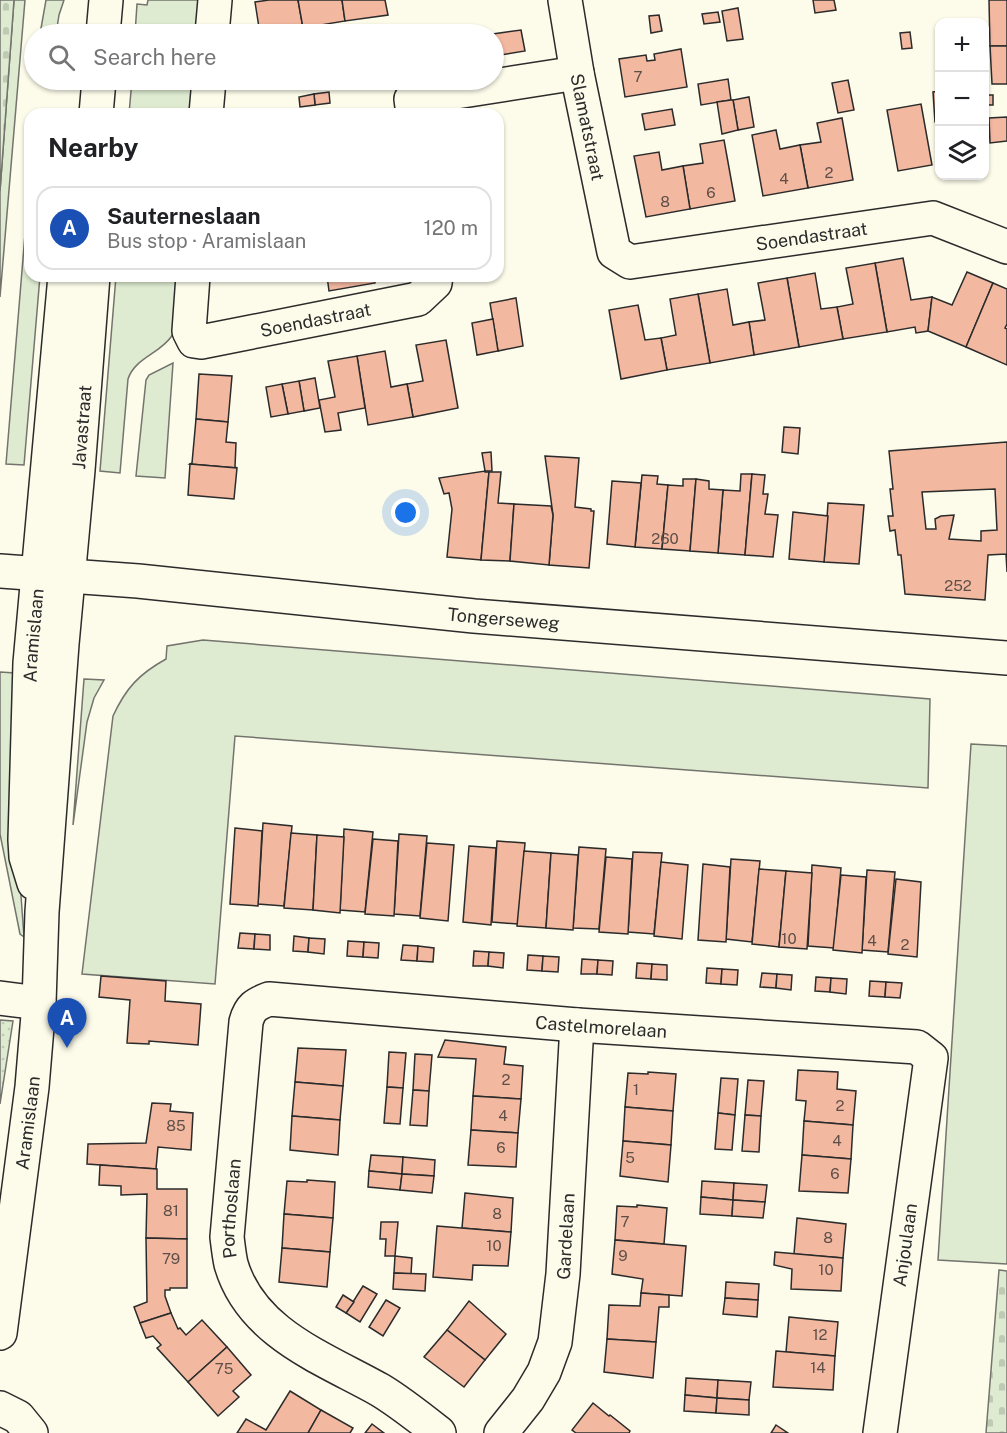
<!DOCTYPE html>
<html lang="en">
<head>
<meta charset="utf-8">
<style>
	:root { --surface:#fff; --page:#f6f6f6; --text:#202124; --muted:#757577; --line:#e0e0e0; --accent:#c62828 }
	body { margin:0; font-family:"Public Sans",sans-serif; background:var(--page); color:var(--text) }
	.controls { position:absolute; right:18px; top:18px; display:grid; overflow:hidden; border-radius:12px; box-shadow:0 2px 4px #0004 }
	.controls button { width:54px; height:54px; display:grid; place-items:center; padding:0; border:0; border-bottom:2px solid var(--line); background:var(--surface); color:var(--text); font:30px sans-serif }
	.you { position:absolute; left:406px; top:513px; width:21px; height:21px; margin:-15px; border:4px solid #fff; border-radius:50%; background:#1a73e8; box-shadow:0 0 0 9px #1a73e833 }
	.badge { display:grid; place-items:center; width:39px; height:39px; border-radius:50%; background:var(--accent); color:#fff; font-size:20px; font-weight:700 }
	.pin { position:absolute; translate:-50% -50px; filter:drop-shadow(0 2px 3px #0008) }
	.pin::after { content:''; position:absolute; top:32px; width:21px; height:18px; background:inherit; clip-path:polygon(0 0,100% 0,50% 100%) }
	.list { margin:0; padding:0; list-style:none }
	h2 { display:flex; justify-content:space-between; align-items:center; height:78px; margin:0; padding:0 24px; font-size:26px }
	h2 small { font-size:20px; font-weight:400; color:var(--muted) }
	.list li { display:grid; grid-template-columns:39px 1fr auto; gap:18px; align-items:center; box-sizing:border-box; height:84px; margin:0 12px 12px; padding:0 12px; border:2px solid var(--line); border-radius:18px }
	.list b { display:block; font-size:22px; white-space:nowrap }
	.list p { margin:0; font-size:20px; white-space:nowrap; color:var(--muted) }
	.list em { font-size:20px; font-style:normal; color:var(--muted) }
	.icon { flex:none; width:33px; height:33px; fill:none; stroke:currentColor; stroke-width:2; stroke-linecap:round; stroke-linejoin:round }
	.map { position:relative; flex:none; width:1007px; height:1433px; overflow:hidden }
	.search { position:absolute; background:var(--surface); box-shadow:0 2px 4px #0004; left:24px; top:24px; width:480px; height:66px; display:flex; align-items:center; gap:15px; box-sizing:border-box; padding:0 21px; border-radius:33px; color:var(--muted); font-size:22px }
	.panel { position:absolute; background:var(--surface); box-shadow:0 2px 4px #0004; left:24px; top:108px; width:480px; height:174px; border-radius:18px }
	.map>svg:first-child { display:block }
	.grass { fill:#deebd1; stroke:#74746e; stroke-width:1.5 }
	.cemetery { fill:url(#cemetery-stones); stroke:#74746e; stroke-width:1.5 }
	.park { fill:url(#park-dots); stroke:#74746e; stroke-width:1.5 }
	.building { fill:#f2b8a0; stroke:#2b2b2b; stroke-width:1.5; fill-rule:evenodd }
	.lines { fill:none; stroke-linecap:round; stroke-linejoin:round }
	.minor-casing { stroke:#2b2b2b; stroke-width:36 }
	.major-casing { stroke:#2b2b2b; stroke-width:36 }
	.minor { stroke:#fdfbea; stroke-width:33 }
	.major { stroke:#fdfbea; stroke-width:33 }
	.labels { text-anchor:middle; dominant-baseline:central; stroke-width:4.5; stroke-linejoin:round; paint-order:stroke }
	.number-label { font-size:15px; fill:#5d4e48 }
	.street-label { font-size:18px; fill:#2b2b2b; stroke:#fdfbea }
</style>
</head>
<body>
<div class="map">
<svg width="1007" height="1433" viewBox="0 0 1007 1433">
	<defs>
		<pattern id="cemetery-stones" width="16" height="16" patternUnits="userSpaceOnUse" patternTransform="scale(1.5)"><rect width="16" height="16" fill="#deebd1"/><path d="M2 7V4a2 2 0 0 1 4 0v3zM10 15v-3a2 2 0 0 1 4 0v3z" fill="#bfcab4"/></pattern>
		<pattern id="park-dots" width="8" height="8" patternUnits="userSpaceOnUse" patternTransform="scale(1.5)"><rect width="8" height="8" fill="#deebd1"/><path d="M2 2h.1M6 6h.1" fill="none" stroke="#bfcab4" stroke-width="1.8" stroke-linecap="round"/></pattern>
	</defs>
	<rect width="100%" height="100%" fill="#fdfbea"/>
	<!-- grass -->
	<g class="grass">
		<path d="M14 0H25L0 297V191Z"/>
		<path d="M46 0H64L59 15 56 34H40Z"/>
		<path d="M148 0H202L200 34H135L137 4 147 5Z"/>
		<path d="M132 80H196L193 114H129Z"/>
		<path d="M30 174V276H40L24 465 6 464Z"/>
		<path d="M116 276H180C179 292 180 324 171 337 159 354 135 358 128 379L120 473 100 471Z"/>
		<path d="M173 363 165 478 136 476 146 380 149 375Z"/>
		<path d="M203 640 930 699 928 788 235 736 215 984 82 974 113 716C126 688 139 674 166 659L167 646Z"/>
		<path d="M0 672 15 673 16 827 24 937 20 934 0 834Z"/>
		<path d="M84 679 104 680 94 698 87 722 73 825Z"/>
		<path d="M971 744 1007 746V1264L938 1260Z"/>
	</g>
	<!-- cemetery -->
	<g class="cemetery">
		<path d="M0 0H14L0 191Z"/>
		<path d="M999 1270 1007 1271V1433H986Z"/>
	</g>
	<!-- park -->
	<path class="park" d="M0 1020 13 1021 0 1104Z"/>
	<!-- building -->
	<g class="building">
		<path d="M269 0H298L303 28 260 34 255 2Z"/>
		<path d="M298 0H342L345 21 303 28Z"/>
		<path d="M342 0H385L388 15 345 21Z"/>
		<path d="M813 0H834L836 10 815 13Z"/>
		<path d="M989 0H1007V46H990Z"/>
		<path d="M738 8 743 39 727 41 722 11Z"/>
		<path d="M718 12 720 22 704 24 702 14Z"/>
		<path d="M659 15 662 31 651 33 649 16Z"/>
		<path d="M521 30 525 51 494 56 493 34Z"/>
		<path d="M910 32 912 48 902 49 900 33Z"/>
		<path d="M990 46H1007V84H992Z"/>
		<path d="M681 49 687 87 625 97 619 59 646 55 647 61 655 60 654 54Z"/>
		<path d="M728 79 731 100 701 105 698 84Z"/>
		<path d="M848 80 854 110 838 113 832 83Z"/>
		<path d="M940 91V122H935L933 92Z"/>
		<path d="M329 92 330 103 315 105 314 94Z"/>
		<path d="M314 94 315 105 300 107 299 97Z"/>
		<rect x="984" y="95" width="9" height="10"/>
		<path d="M749 97 754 127 738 130 733 100Z"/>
		<path d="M731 100H733L738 130 722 134 717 102Z"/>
		<path d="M921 104 932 165 898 171 887 110Z"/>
		<path d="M672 109 675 125 645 130 642 114Z"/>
		<path d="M1007 117V141L990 143 989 118Z"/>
		<path d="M842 118 853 180 808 188 800 145 821 142 817 123Z"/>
		<path d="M776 130 780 149 800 145 808 188 763 196 752 135Z"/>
		<path d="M724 140 735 201 690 209 683 166 703 163 700 144Z"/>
		<path d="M659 152 662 170 683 166 690 209 646 217 634 156Z"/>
		<path d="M903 258 911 300 932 297 928 331 916 333 915 327 887 332 875 263Z"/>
		<path d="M875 263 887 332 843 339 837 307 853 304 846 268Z"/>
		<path d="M967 272 993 283 966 347 928 331 932 297 952 305Z"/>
		<path d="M815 273 821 309 837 307 843 339 799 347 787 278Z"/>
		<path d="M327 276H374L375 283 329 291Z"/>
		<path d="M787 278 799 347 754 355 749 322 765 320 758 283Z"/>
		<path d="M993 283 1007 289V324L1005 328 1007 329V365L966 347Z"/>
		<path d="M727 289 733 325 749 322 754 355 710 363 698 294Z"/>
		<path d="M698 294 710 363 667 370 661 338 676 335 670 299Z"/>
		<path d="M516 298 523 346 498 351 490 303Z"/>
		<path d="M638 305 645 340 661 338 667 370 621 379 609 310Z"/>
		<path d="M493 319 498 351 477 355 472 323Z"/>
		<path d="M446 340 458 408 413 417 407 384 423 381 416 345Z"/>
		<path d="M385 351 391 387 407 384 413 417 368 425 357 356Z"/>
		<path d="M357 356 365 408 338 413 341 430 325 432 319 400 335 397 328 361Z"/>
		<path d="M199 374 232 376 228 422 196 419Z"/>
		<path d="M315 378 320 408 304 411 299 381Z"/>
		<path d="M299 381 304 411 288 414 282 384Z"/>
		<path d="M282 384 288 414 271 417 266 387Z"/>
		<path d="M196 419 228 422 226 442 236 443 235 467 237 468 190 464 192 463Z"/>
		<path d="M784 427 800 428 798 454 782 452Z"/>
		<path d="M1007 442V572L1006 554 988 555 985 600 905 594 901 555H898L895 530 890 531 888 516H893L890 489H893L889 451ZM995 489 997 530 981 531V541L949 539 954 515 941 516 935 519 936 529H926L922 492Z"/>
		<path d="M491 452 492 471H485L482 453Z"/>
		<path d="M545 456 579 458 575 507 591 509V511H594L589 568 549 565 553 515Z"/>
		<path d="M190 464 237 468 234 499 188 495Z"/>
		<path d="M485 471V472H489L481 560 447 557 452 509 449 493 444 494 439 478Z"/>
		<path d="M489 472H501L498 503 514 504 510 561 481 560Z"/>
		<path d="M741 474H752L745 555 718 553 723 490 740 491Z"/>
		<path d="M752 474 765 475 763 494H768L765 514 778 515 773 557 745 555Z"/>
		<path d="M642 475 658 476 657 484 668 485 662 549 635 547Z"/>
		<path d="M683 479H696L690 551 662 549 668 485 683 486Z"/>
		<path d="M696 479 709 481V489L723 490 718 553 690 551Z"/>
		<path d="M612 481 641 483 635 547 607 544Z"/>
		<path d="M828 503 864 505 859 564 824 562Z"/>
		<path d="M514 504 551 506 553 515 549 565 510 561Z"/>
		<path d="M793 512 828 516 824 562 789 559Z"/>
		<path d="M263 823 292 826 284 906 258 904Z"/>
		<path d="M235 828 262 831 258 906 230 904Z"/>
		<path d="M344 829 373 832 365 912 340 910Z"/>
		<path d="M291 833 317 835 313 910 284 908Z"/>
		<path d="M399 834 427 836 420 916 394 914Z"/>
		<path d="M317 835 344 837 340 913 313 910Z"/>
		<path d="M373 839 398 841 394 916 365 914Z"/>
		<path d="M497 841 525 843 518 924 492 922Z"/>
		<path d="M427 843 454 845 448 921 420 918Z"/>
		<path d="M469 846 496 848 491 925 463 922Z"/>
		<path d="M579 847 606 849 599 929 573 928Z"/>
		<path d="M524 851 551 853 546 928 517 926Z"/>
		<path d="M633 852 662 853 654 934 628 932Z"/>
		<path d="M551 853 578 855 573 930 546 928Z"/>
		<path d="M606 857 632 859 628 934 599 932Z"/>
		<path d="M731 859 760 861 752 942 726 939Z"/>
		<path d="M661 862 688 865 682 939 654 936Z"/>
		<path d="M703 864 730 867 726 942 698 940Z"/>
		<path d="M812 865 841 868 834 948 808 946Z"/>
		<path d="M759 869 786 871 779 947 752 944Z"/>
		<path d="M867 870 895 872 888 952 862 950Z"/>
		<path d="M786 871 812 873 807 949 779 947Z"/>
		<path d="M841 875 866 877 862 953 833 950Z"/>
		<path d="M896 879 921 882 917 957 888 954Z"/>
		<path d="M240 933 255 934 254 949 238 948Z"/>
		<path d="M255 934 270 935V950L254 949Z"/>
		<path d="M294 936 309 938 308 952 293 951Z"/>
		<path d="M309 938 325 939 324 954 308 952Z"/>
		<path d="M348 941 364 942 363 957 347 956Z"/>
		<path d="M364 942 379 943 378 958 363 957Z"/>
		<path d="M403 945 418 946 417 961 401 960Z"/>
		<path d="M418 946 434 948 433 962 417 961Z"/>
		<path d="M474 951 489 952 488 966H473Z"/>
		<path d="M489 952 504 953 503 968 488 966Z"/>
		<path d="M528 955 543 956 542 971 527 970Z"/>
		<path d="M543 956 559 957 558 972 542 971Z"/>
		<path d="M582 959 598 960 597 974H581Z"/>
		<path d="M598 960 613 961 612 975 597 974Z"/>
		<path d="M637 963 652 964 651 979 636 978Z"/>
		<path d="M652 964 667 965V980L651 979Z"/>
		<path d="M707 968 722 969 721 984 706 983Z"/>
		<path d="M722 969 738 970 737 985 721 984Z"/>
		<path d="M762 973 777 974 776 988 760 987Z"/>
		<path d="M777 974 792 975 791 990 776 988Z"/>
		<path d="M101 976 166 981 165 1001 201 1004 198 1045 149 1041V1044L127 1043 130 1000 99 997Z"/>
		<path d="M816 977 831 978 830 992 815 991Z"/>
		<path d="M831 978 847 979 846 994 830 992Z"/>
		<path d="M870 981 886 982 885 997 869 996Z"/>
		<path d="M886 982 902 983 900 998 885 997Z"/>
		<path d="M445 1040 506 1047 504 1064 523 1066 521 1099 473 1096 476 1059 438 1057Z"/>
		<path d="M298 1048 346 1050 343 1086 295 1082Z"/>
		<path d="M389 1052 406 1053 403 1088 387 1087Z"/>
		<path d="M415 1054 432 1055 429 1091 413 1090Z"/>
		<path d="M798 1070 838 1072 837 1089 856 1091 853 1125 804 1121 806 1101 796 1100Z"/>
		<path d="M648 1072 676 1074 673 1111 625 1107 628 1073 648 1074Z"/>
		<path d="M721 1078 738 1079 735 1115 718 1113Z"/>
		<path d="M748 1080 764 1081 761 1116 745 1115Z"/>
		<path d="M295 1082 343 1086 340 1120 292 1116Z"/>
		<path d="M387 1087 403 1088 400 1124 384 1123Z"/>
		<path d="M413 1090 429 1091 427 1126 410 1125Z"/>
		<path d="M473 1096 521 1099 518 1133 471 1130Z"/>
		<path d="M152 1103 171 1104 170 1111 193 1113 191 1150 158 1147 156 1169 87 1164 88 1144 146 1143Z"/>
		<path d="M625 1107 673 1111 671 1145 623 1141Z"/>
		<path d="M718 1113 735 1115 732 1150 715 1149Z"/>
		<path d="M745 1115 761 1116 759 1152 742 1151Z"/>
		<path d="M292 1116 340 1120 338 1155 290 1150Z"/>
		<path d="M804 1121 853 1125 851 1159 802 1155Z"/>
		<path d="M471 1130 518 1133 516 1167 468 1165Z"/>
		<path d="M623 1141 671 1145 668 1182 620 1176Z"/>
		<path d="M371 1155 403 1157 402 1174 369 1171Z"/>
		<path d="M802 1155 851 1159 848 1193 799 1191Z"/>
		<path d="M403 1157 435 1160 434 1176 402 1174Z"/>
		<path d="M100 1165 157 1169V1189H187V1239L146 1238 147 1194 121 1195V1186L99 1185Z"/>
		<path d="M369 1171 402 1174 400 1190 368 1187Z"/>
		<path d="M402 1174 434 1176 432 1193 400 1190Z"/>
		<path d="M307 1180 335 1182 333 1218 284 1214 287 1181 307 1182Z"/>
		<path d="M702 1181 734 1183 733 1200 701 1197Z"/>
		<path d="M734 1183 767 1185 765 1202 733 1200Z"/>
		<path d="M465 1193 513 1198 511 1232 462 1228Z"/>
		<path d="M701 1197 733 1200 732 1216 700 1214Z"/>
		<path d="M733 1200 765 1202 763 1218 732 1216Z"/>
		<path d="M637 1205 667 1208 664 1244 615 1240 617 1206 637 1207Z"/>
		<path d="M284 1214 333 1218 330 1252 282 1248Z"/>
		<path d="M797 1218 846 1224 843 1258 794 1254Z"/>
		<path d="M381 1222H398L395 1256H385L386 1239H380Z"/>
		<path d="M437 1226 511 1232 508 1266 473 1265 472 1280 433 1277Z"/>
		<path d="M146 1238 187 1239V1288H170V1290H165V1296L171 1313 140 1323 134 1307 147 1302Z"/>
		<path d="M615 1240 686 1246 682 1296 641 1293 643 1279 612 1274Z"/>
		<path d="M282 1248 330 1252 327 1287 279 1282Z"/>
		<path d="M775 1252 843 1258 841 1291 791 1289 792 1269 774 1265Z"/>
		<path d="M395 1256 412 1258 411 1274 394 1273Z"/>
		<path d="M394 1273 426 1274 425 1291 393 1289Z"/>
		<path d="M726 1282 759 1284 758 1300 725 1298Z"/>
		<path d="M363 1286 377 1294 360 1322 346 1313Z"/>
		<path d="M641 1293 669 1295V1307H659L656 1342 607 1339 609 1305 640 1306Z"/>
		<path d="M343 1295 354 1302 346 1313 336 1307Z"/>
		<path d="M725 1298 758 1300 757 1317 723 1314Z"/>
		<path d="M386 1300 400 1308 383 1336 369 1327Z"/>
		<path d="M469 1301 506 1334 485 1360 447 1330Z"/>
		<path d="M171 1313 178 1329 180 1328 186 1335 202 1320 227 1347 188 1382 157 1348 161 1345 153 1336 146 1338 140 1323Z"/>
		<path d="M789 1317 838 1322 835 1356 786 1352Z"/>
		<path d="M447 1330 485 1360 464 1387 424 1357Z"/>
		<path d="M607 1339 656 1342 653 1378 604 1372Z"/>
		<path d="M227 1347 251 1375 233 1391 239 1397 218 1416 188 1382Z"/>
		<path d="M776 1351 835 1356 833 1390 773 1387Z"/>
		<path d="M686 1378 718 1380 717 1398 685 1395Z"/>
		<path d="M718 1380 751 1382 749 1400 717 1398Z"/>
		<path d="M290 1391 321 1410 308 1433H237L246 1419 266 1430Z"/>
		<path d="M685 1395 717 1398 716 1413 684 1411Z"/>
		<path d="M717 1398 749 1400V1415L716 1413Z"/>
		<path d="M593 1403 609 1416 610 1415 630 1431 629 1433H576L572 1430Z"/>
		<path d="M321 1410 353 1428 350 1433H308Z"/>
		<path d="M372 1424 384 1433H365Z"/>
		<path d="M776 1425 788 1433H771Z"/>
	</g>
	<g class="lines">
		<!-- minor casing -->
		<g class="minor-casing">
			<g id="minor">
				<path id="s1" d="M565 0 577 73 614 252 630 262 933 218 1007 247"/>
				<path d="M103 34 106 0"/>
				<path d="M212 34 215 0"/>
				<path d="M96 114 99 80"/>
				<path d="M206 114 209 80"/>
				<path d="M413 114 411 99 577 73"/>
				<path id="s2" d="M193 276 189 331 194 341 201 342 418 299 435 283 436 276"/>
				<path id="s3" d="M34 883 26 857 25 840 30 663 65 276"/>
				<path d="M0 998 39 1003"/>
				<path id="s4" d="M0 1333 32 1087 39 1003 42 912 62 644 78 470 93 276"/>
				<path d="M0 1408 18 1417 31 1433"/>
				<path id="s5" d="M439 1433C420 1418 400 1402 380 1390 323 1358 251 1333 231 1264 229 1255 228 1245 227 1237L246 1022C250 1007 256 1004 269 999L577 1025 917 1047 931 1058 880 1433"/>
				<path id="s6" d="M501 1433 528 1399 544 1372 555 1342 563 1274 577 1025"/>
			</g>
		</g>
		<!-- major casing -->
		<g class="major-casing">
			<g id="major">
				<path id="s7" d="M0 571 138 581 474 616 1007 658"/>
			</g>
		</g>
		<!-- minor -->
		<use href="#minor" class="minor"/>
		<!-- major -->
		<use href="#major" class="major"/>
	</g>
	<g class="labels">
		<!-- number labels -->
		<g class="number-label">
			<text x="638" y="76">7</text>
			<text x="829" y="172">2</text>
			<text x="784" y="178">4</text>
			<text x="711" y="192">6</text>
			<text x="665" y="201">8</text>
			<text x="665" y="538">260</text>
			<text x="958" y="585">252</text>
			<text x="789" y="938">10</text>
			<text x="872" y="940">4</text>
			<text x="905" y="944">2</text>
			<text x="506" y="1079">2</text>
			<text x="636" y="1089">1</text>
			<text x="840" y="1105">2</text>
			<text x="503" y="1115">4</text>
			<text x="176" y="1125">85</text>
			<text x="837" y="1140">4</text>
			<text x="501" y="1147">6</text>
			<text x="630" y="1157">5</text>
			<text x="835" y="1173">6</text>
			<text x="171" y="1210">81</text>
			<text x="497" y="1213">8</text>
			<text x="625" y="1221">7</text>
			<text x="828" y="1237">8</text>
			<text x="494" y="1245">10</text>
			<text x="623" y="1255">9</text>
			<text x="171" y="1258">79</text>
			<text x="826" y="1269">10</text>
			<text x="820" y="1334">12</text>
			<text x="818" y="1367">14</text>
			<text x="224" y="1368">75</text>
		</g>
		<!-- street labels -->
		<g class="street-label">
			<text stroke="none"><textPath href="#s1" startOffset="129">Slamatstraat</textPath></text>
			<text stroke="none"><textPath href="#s1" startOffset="459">Soendastraat</textPath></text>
			<text stroke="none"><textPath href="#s2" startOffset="190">Soendastraat</textPath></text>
			<text stroke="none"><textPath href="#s4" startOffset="910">Javastraat</textPath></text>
			<text stroke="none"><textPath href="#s7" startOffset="506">Tongerseweg</textPath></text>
			<text stroke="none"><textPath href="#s3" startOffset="249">Aramislaan</textPath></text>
			<text stroke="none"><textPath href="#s5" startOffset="885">Castelmorelaan</textPath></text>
			<text stroke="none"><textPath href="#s4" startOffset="212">Aramislaan</textPath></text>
			<text stroke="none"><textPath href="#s5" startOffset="330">Porthoslaan</textPath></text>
			<text stroke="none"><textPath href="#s6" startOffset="213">Gardelaan</textPath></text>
			<text transform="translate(905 1245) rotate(-82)">Anjoulaan</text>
		</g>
	</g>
</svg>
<div class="controls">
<button>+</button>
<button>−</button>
<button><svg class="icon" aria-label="layers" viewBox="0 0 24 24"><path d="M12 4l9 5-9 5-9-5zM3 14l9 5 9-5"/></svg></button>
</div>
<div class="you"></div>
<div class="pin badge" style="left:67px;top:1048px;background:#1a4fb4">A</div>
<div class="search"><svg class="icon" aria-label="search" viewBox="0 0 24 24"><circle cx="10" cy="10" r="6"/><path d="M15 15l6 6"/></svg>Search here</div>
<section class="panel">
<h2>Nearby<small></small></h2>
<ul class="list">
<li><span class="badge" style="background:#1a4fb4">A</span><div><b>Sauterneslaan</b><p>Bus stop · Aramislaan</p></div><em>120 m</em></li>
</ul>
</section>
</div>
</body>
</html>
